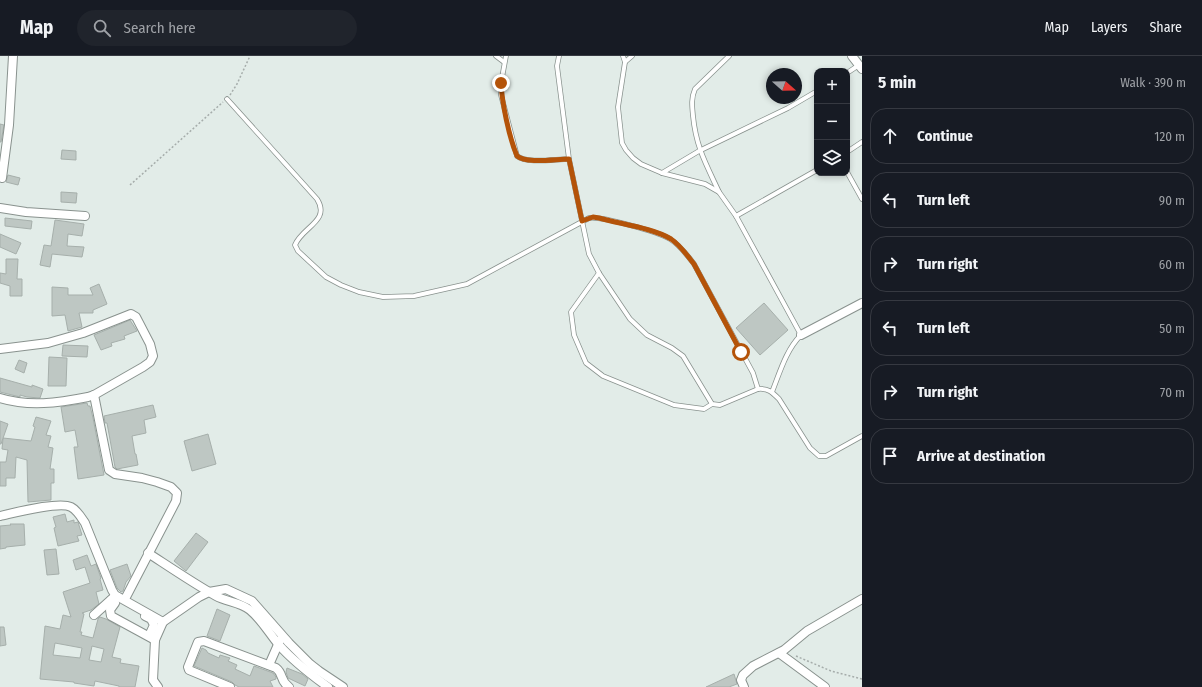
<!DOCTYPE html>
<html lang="en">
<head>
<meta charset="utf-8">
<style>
	:root { --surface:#171b24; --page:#20242c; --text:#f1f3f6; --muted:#9ea1a6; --line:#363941 }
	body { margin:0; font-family:"Fira Sans Condensed",sans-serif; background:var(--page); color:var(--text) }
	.controls { position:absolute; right:12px; top:12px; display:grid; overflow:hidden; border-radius:8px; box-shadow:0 2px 6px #0003 }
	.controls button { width:36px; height:36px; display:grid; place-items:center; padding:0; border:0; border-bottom:1px solid var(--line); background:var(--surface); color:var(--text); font:20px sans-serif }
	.compass { position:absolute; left:766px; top:12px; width:36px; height:36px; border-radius:50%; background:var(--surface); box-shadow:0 2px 6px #0003; rotate:110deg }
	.stop { position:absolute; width:12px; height:12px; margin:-9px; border:3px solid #b45309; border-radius:50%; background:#fff }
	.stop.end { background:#b45309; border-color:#fff; box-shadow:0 1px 4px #0008 }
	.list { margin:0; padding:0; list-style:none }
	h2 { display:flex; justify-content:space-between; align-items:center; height:52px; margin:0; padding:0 16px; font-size:17px }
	h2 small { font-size:13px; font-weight:400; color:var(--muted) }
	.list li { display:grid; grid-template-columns:26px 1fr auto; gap:12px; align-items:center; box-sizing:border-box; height:56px; margin:0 8px 8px; padding:0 8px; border:1px solid var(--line); border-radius:16px }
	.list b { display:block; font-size:15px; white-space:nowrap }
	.list em { font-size:13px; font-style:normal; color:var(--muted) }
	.icon { flex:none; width:22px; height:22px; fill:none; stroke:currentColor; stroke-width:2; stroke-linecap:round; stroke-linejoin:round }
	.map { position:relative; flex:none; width:862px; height:631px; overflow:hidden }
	header { display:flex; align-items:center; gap:24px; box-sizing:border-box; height:56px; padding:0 20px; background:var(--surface); border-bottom:1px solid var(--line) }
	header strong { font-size:19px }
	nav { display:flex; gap:22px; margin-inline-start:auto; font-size:14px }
	.search { width:280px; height:36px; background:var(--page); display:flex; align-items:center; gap:10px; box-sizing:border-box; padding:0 14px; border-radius:22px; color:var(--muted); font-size:15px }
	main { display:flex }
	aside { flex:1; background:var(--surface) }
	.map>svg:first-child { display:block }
	.building { fill:#bec7c3; stroke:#a6afab; fill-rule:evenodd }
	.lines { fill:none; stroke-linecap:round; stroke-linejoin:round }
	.service-casing { stroke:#89928e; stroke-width:5.5 }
	.minor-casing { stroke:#89928e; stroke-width:10 }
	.path { stroke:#a6adab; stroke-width:1.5; stroke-dasharray:2 2; stroke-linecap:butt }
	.service { stroke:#fff; stroke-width:4 }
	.minor { stroke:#fff; stroke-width:8 }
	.route { stroke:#b45309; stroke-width:5 }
</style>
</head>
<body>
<header>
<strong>Map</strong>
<div class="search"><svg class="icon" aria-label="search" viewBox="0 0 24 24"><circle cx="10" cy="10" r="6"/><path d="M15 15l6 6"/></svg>Search here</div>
<nav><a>Map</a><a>Layers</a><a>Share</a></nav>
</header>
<main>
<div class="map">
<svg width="862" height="631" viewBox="0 0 862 631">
	<rect width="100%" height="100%" fill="#e2ece8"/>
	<!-- building -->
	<g class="building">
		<path d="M0 68 4 69 1 86H0Z"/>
		<path d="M62 94 76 95V104L61 103Z"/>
		<path d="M8 119 20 122 18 129 6 126Z"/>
		<path d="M61 136 77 137 76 147 61 146Z"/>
		<path d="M5 162 32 165 31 173 5 170Z"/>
		<path d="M55 164 84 168 82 180 68 178 67 190 84 191 82 201 52 198 50 211 40 209 44 189 51 190Z"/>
		<path d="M0 178 21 187 16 198 0 191Z"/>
		<path d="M6 203H18L17 223H22V240H10V230L0 227V217L6 218Z"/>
		<path d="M99 228 107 248 93 254V257H79L82 271 68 275 65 259 52 260V231L68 232V239H93L90 232Z"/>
		<path d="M764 247 788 274 760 299 736 272Z"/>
		<path d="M130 264 137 275 124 280 125 283 111 287 112 290 101 294 94 279Z"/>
		<path d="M63 289 88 290 87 301 62 300Z"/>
		<path d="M49 301 67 302 66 330H48Z"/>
		<path d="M19 304 27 307 24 317 15 313Z"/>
		<path d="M0 322 32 331V329L43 333 40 342 27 341 20 339V341L0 336Z"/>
		<path d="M87 347 88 350H90L93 362 104 419 78 423 74 391H78L75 374 65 376 61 351Z"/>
		<path d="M153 349 156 361 144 364 146 377 132 380 135 398H136L138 409 117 413 115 411 107 367H105L104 360Z"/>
		<path d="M36 361 51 365 46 379 51 380 48 391 53 392 50 413H54V427H51V444L28 446 27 404 16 401 15 422H6V430H0V406H6L8 394 2 393 3 382 31 385 35 371 33 370Z"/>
		<path d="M0 365 8 368 1 388H0Z"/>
		<path d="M208 378 216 408 192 415 184 385Z"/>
		<path d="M65 458 67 466 74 464V467L78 466 82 479 77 480 79 485 58 490 54 472 56 471 53 461Z"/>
		<path d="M10 468H24L25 489 6 491V492L0 493V470L11 469Z"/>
		<path d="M196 477 208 486 186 515 174 505Z"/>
		<path d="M56 493 59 518 47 519 44 494Z"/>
		<path d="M87 499 91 510 96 508 101 522 100 523 103 534 96 536 99 548 91 554 82 557 84 558 80 576H82L81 579 93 582 98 563 100 561 106 563 120 571 112 601 121 603 120 607 139 610 135 631H119V630L95 625 94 630 74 627V626L40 623 45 570 60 573 63 559 71 561 63 536 90 527 85 511 76 514 73 504ZM55 587 82 592 80 602 53 599ZM92 590 104 593 101 606 89 604Z"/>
		<path d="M127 508 131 520 126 526 123 535 121 536 117 532 110 514Z"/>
		<path d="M217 553 230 559 220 585 207 580Z"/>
		<path d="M0 571H4L6 589 0 590Z"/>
		<path d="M202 592 206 594 208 597 219 602 220 599 230 602 228 605 237 609 235 613 250 620 254 610 273 617 276 621V623L270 625 273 631H239L235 629 232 626 194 610Z"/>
		<path d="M287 612 302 618 308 623 305 630 288 622 286 616Z"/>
		<path d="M734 618 737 628 729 631H706Z"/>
	</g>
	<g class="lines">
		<!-- service casing -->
		<g class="service-casing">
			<g id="service">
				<path d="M496 0 504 6"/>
				<path d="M506 0 501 27V39L517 100C527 108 555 103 569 103"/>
				<path d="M559 0 557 10 569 103 589 198 599 217 630 263 647 279 672 292 683 300 712 348 720 349 758 333C768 332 772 336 779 343L810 392 819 400H826L862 380"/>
				<path d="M623 0 625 6 618 51 622 87 626 94 633 102 641 108 662 117 705 128 719 136 736 160 801 279C786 294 780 316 772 336"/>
				<path d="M625 6 632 0"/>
				<path d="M847 17 859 9"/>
				<path d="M227 43 317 143C331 165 302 171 295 189L298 195 326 221 341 229 359 236 383 241 414 240 467 228 589 162C601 160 659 176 670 183 680 189 687 199 694 208L753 317 758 333"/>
				<path d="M847 96 862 86"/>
				<path d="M847 116 862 143"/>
				<path d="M662 117 699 95 788 52 817 35"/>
				<path d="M719 136C706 108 696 91 693 60 692 50 691 42 695 33L729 0"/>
				<path d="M736 160 817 114"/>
				<path d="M599 217 571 256 574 279 586 307 603 320 674 349 704 353 712 348"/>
			</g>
		</g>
		<!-- minor casing -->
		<g class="minor-casing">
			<g id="minor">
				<path d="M852 0 862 13"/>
				<path d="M2 122 9 69 13 0"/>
				<path d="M0 152 26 156 85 160"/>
				<path d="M801 279 862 247"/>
				<path d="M0 293 48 287 83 277 131 258 136 261 150 288 153 300 150 306 143 311 94 339 88 341C58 347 29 351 0 342"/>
				<path d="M94 339 109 414 115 418 142 422 157 426 171 431 177 437 176 445 125 543"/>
				<path d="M0 460C14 457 59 445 71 451 77 454 81 461 85 467L112 534 115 539 163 566 199 541 209 536 226 533 252 545 289 587 310 608 319 615 343 631"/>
				<path d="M148 497C171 512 193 527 216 540 227 546 240 546 250 554 262 564 269 577 279 589 294 606 310 618 328 631"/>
				<path d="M111 544 115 547 110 554 111 560 155 584"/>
				<path d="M94 559 114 541"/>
				<path d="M145 560 151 563 154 569 149 580"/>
				<path d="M779 597 825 631"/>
				<path d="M269 609 280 584"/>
				<path d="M158 631 153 624 155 584 163 566"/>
				<path d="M230 631 189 614 188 611 198 586 204 585 276 612C284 618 279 624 289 631"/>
				<path d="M744 631 741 624 743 619 753 610 784 594 807 575 862 543"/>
			</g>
		</g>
		<!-- path -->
		<g class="path">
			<path d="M230 39 237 28 250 0"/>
			<path d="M130 129 223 46"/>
			<path d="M796 600 831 615 862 623"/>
		</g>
		<!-- service -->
		<use href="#service" class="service"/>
		<!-- minor -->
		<use href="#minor" class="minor"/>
	</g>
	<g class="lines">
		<!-- route -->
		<path class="route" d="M501 27C502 47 509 81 517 100 527 108 555 103 569 103L582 165 593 161 599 162C620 168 653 172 671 183 680 189 687 199 694 208L741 296"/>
	</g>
</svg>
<div class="controls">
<button>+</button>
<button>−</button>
<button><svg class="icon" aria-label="layers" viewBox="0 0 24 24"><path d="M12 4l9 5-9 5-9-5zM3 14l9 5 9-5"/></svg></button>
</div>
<svg class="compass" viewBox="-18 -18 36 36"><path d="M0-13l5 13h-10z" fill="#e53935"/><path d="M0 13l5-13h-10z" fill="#9ea1a6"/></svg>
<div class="stop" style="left:741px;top:296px"></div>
<div class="stop end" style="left:501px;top:27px"></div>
</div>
<aside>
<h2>5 min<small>Walk · 390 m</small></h2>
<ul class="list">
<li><svg class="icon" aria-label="ahead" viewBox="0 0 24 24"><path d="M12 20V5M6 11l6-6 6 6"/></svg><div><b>Continue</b></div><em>120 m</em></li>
<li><svg class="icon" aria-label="left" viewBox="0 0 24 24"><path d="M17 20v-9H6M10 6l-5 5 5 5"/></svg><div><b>Turn left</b></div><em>90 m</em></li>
<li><svg class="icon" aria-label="right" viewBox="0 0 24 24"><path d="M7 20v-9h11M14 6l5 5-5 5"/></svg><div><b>Turn right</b></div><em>60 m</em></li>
<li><svg class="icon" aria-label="left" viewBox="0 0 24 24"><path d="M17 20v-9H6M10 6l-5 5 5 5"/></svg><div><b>Turn left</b></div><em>50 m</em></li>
<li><svg class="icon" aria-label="right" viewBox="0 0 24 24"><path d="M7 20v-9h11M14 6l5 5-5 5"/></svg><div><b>Turn right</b></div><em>70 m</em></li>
<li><svg class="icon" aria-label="arrive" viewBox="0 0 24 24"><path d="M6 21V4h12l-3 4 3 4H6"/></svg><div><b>Arrive at destination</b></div></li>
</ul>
</aside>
</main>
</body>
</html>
